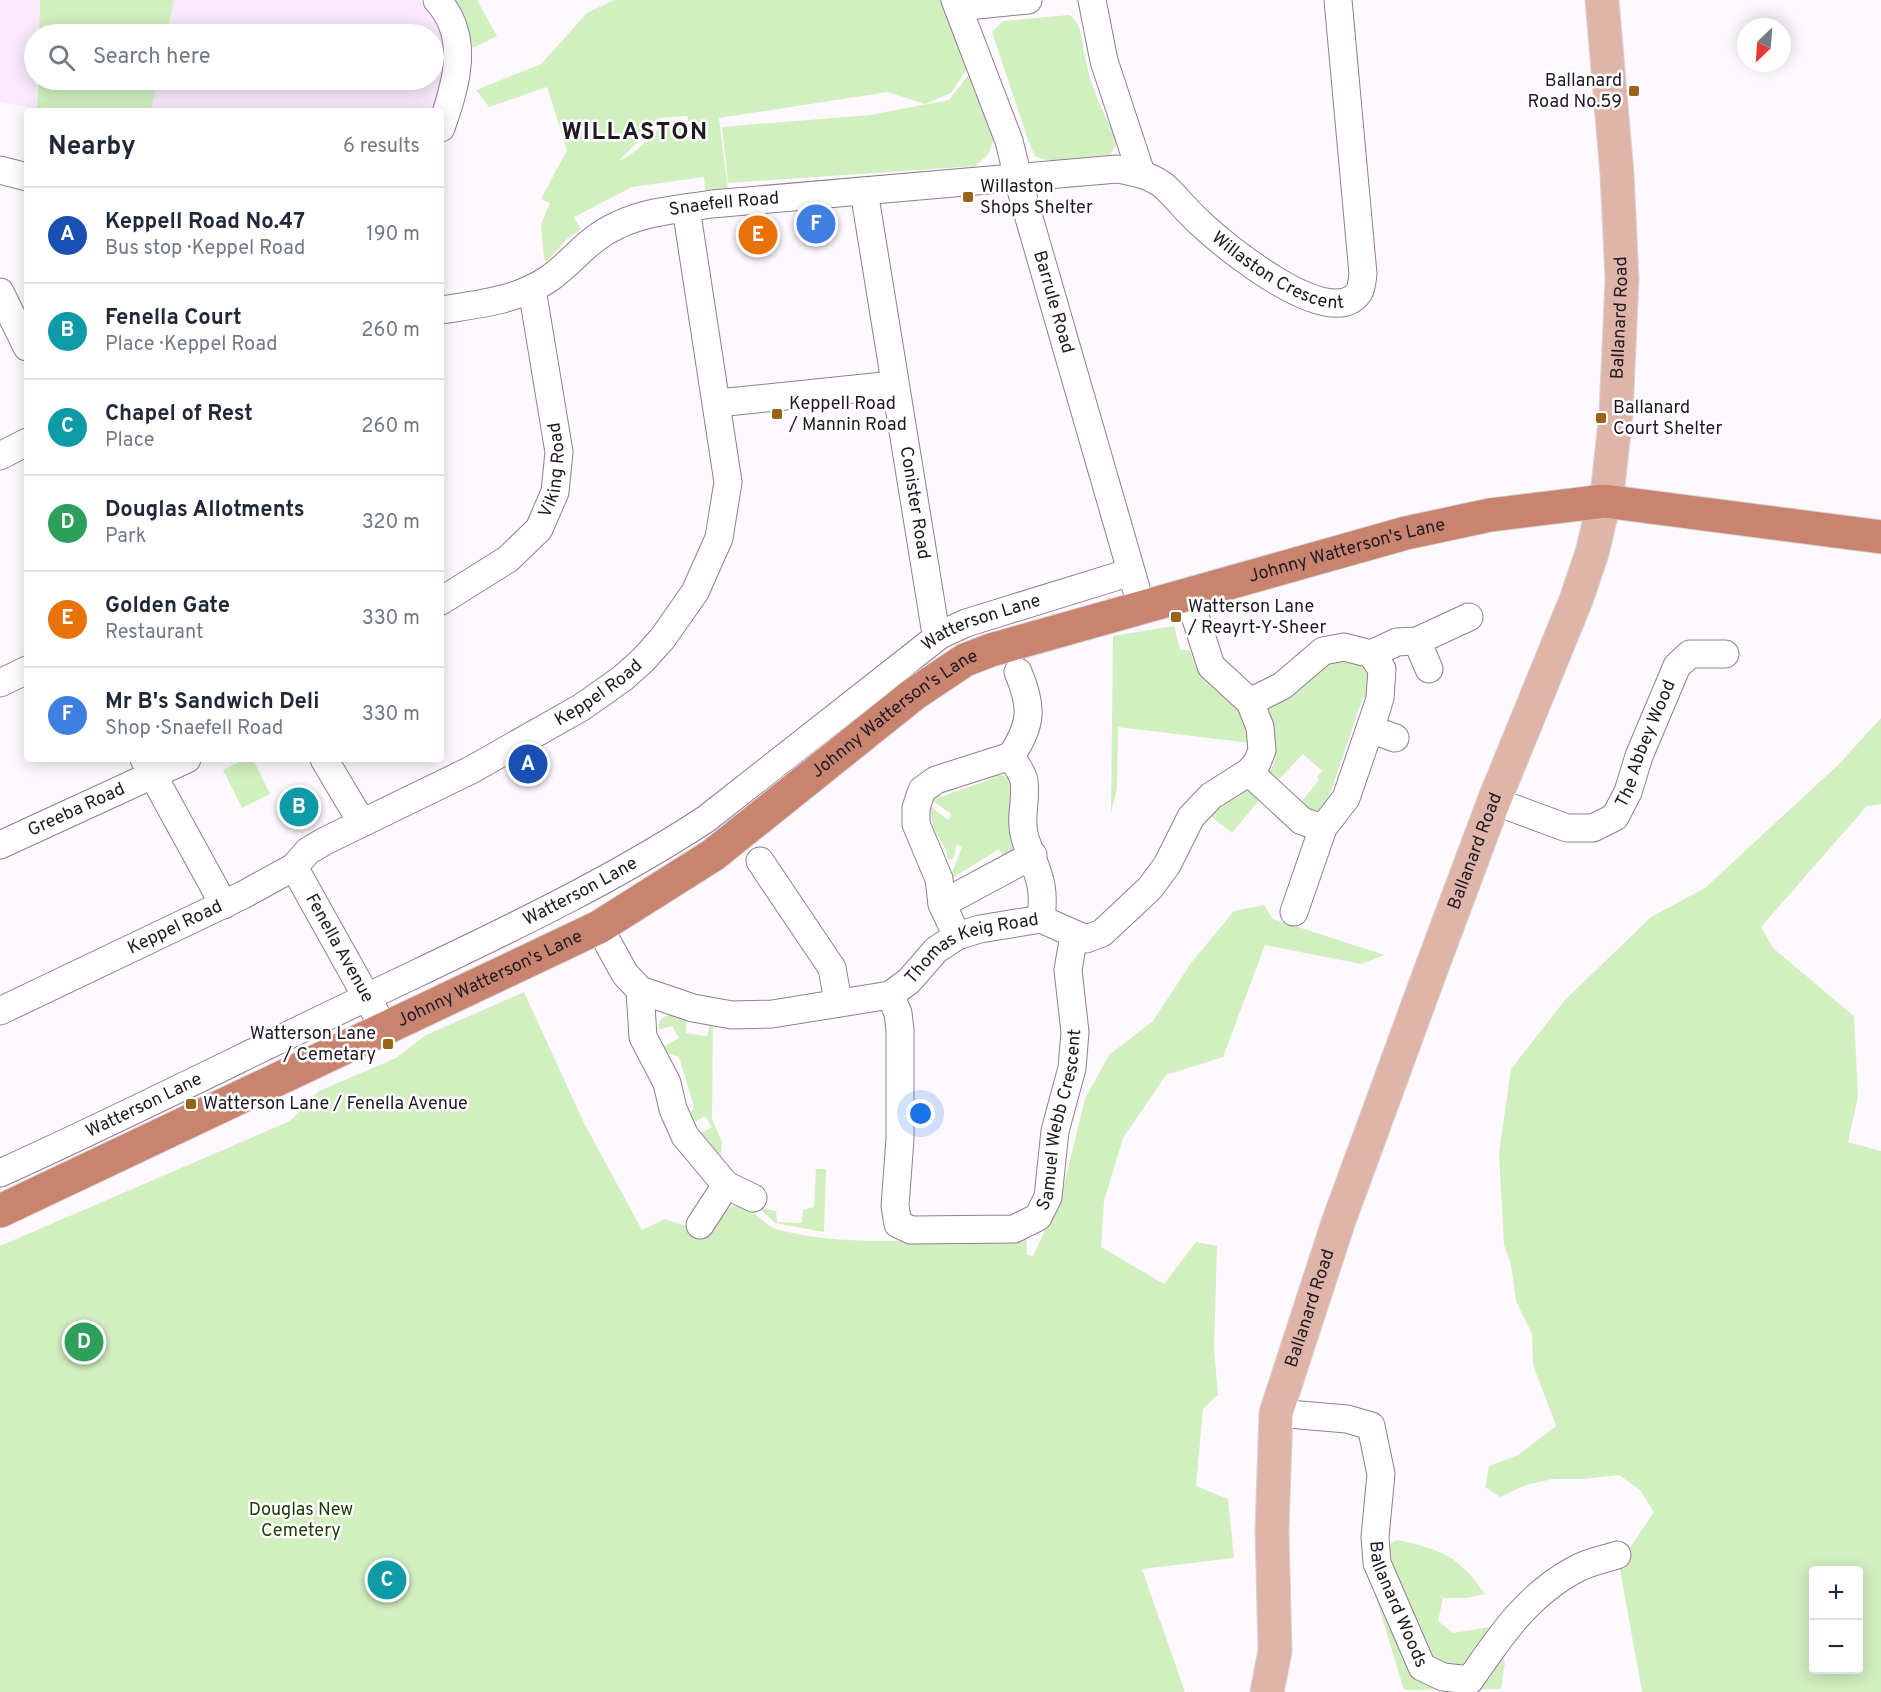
<!DOCTYPE html>
<html lang="en">
<head>
<meta charset="utf-8">
<style>
	:root { --surface:#fff; --page:#f6f6f7; --text:#1f2937; --muted:#747a83; --line:#e0e1e3; --accent:#99631c }
	body { margin:0; font-family:Overpass,sans-serif; background:var(--page); color:var(--text) }
	.controls { position:absolute; right:18px; bottom:18px; display:grid; overflow:hidden; border-radius:6px; box-shadow:0 3px 15px #0003 }
	.controls button { width:54px; height:54px; display:grid; place-items:center; padding:0; border:0; border-bottom:2px solid var(--line); background:var(--surface); color:var(--text); font:30px sans-serif }
	.compass { position:absolute; left:1737px; top:18px; width:54px; height:54px; border-radius:50%; background:var(--surface); box-shadow:0 3px 15px #0003; rotate:205deg }
	.you { position:absolute; left:921px; top:1114px; width:21px; height:21px; margin:-15px; border:4px solid #fff; border-radius:50%; background:#1a73e8; box-shadow:0 0 0 9px #1a73e833 }
	.badge { display:grid; place-items:center; width:39px; height:39px; border-radius:50%; background:var(--accent); color:#fff; font-size:20px; font-weight:700 }
	.pin { position:absolute; translate:-50% -50%; border:3px solid #fff; box-shadow:0 2px 6px #0006 }
	.list { margin:0; padding:0; list-style:none }
	h2 { display:flex; justify-content:space-between; align-items:center; height:78px; margin:0; padding:0 24px; font-size:26px }
	h2 small { font-size:20px; font-weight:400; color:var(--muted) }
	.list li { display:grid; grid-template-columns:39px 1fr auto; gap:18px; align-items:center; box-sizing:border-box; height:96px; padding:0 24px; border-top:2px solid var(--line) }
	.list b { display:block; font-size:22px; white-space:nowrap }
	.list p { margin:0; font-size:20px; white-space:nowrap; color:var(--muted) }
	.list em { font-size:20px; font-style:normal; color:var(--muted) }
	.icon { flex:none; width:33px; height:33px; fill:none; stroke:currentColor; stroke-width:2; stroke-linecap:round; stroke-linejoin:round }
	.map { position:relative; flex:none; width:1881px; height:1692px; overflow:hidden }
	.search { position:absolute; background:var(--surface); box-shadow:0 3px 15px #0003; left:24px; top:24px; width:420px; height:66px; display:flex; align-items:center; gap:15px; box-sizing:border-box; padding:0 21px; border-radius:33px; color:var(--muted); font-size:22px }
	.panel { position:absolute; background:var(--surface); box-shadow:0 3px 15px #0003; left:24px; top:108px; width:420px; height:654px; border-radius:6px }
	.map>svg:first-child { display:block }
	.built { fill:#fae9fd }
	.green { fill:#d2efc0; fill-rule:evenodd }
	.lines { fill:none; stroke-linecap:round; stroke-linejoin:round }
	.minor-casing { stroke:#927c95; stroke-width:29 }
	.major-casing { stroke:#d7d6d7; stroke-width:35 }
	.highway-casing { stroke:#d7d6d7; stroke-width:35 }
	.minor { stroke:#fff; stroke-width:27 }
	.major { stroke:#dfb5a9; stroke-width:33 }
	.highway { stroke:#c9846f; stroke-width:33 }
	.poi-dot { fill:#99631c; stroke:#fff; stroke-width:2 }
	.labels { text-anchor:middle; dominant-baseline:central; stroke-width:5; stroke-linejoin:round; paint-order:stroke }
	.poi-label { font-size:18px; fill:#211923; stroke:#fff; text-anchor:start }
	.street-label { font-size:18px; fill:#211923; stroke:#fff }
	.park-label { font-size:18px; fill:#203c04; stroke:#fff }
	.district-label { font-size:24px; font-weight:bold; letter-spacing:1.5px; fill:#211923; stroke:#fff }
</style>
</head>
<body>
<div class="map">
<svg width="1881" height="1692" viewBox="0 0 1881 1692">
	<rect width="100%" height="100%" fill="#fef9ff"/>
	<!-- built -->
	<g class="built">
		<path d="M0 0H40L39 34H34L37 109 0 102Z"/>
		<path d="M174 0H419L439 25 444 48V74L435 111H151L158 80H434V34H167Z"/>
	</g>
	<!-- green -->
	<g class="green">
		<path d="M40 0H174L167 34H39Z"/>
		<path d="M453 0H477L497 36 473 48Z"/>
		<path d="M614 0H941L969 66 951 93 925 104 888 92 719 118 728 190 706 195 704 177 632 187 574 217 581 229 566 240 547 261 544 260 541 224 550 203 541 199 567 150 547 87 489 107 476 90 541 64 587 13ZM687 116 692 131 681 123 668 122C651 134 638 153 619 161L660 118Z"/>
		<path d="M1069 15C1082 22 1081 39 1084 52 1089 82 1101 109 1115 135L1116 145 1110 155 1049 161 1035 156 1028 140 992 32 1003 21Z"/>
		<path d="M973 69 993 141 989 153 976 166 728 183 722 127 870 115 949 100Z"/>
		<path d="M38 80H158L151 111H52L37 109Z"/>
		<path d="M1174 626 1180 650H1190C1193 659 1195 669 1201 676 1208 684 1217 687 1225 693 1240 706 1248 723 1250 743L1118 727 1117 789 1111 812 1113 636Z"/>
		<path d="M1334 654 1372 669V699L1363 697 1326 806C1315 813 1308 813 1297 807L1319 780 1317 777 1322 771 1303 754 1272 787 1266 777C1284 757 1273 727 1268 704 1298 697 1313 674 1334 654Z"/>
		<path d="M1881 718V804L1867 806 1761 927 1773 948 1854 1016 1858 1096 1848 1142 1881 1151V1692H1642L1619 1564 1654 1512 1640 1490 1619 1475 1583 1479H1552L1526 1485 1500 1497 1485 1487 1489 1466 1518 1455 1556 1426 1533 1365 1532 1334 1516 1301 1511 1264 1504 1245 1499 1153 1511 1069 1565 1000 1651 917 1705 888 1839 764ZM1814 1570H1858V1670H1814Z"/>
		<path d="M245 759H253L270 794 242 808 223 770Z"/>
		<path d="M996 773 1009 778 1015 784 1010 809 1009 833 1020 845 1007 862 999 849 949 880 962 847 957 844 953 859H948C945 839 933 838 931 813L924 808 930 806 948 820 951 814 929 798 936 793 940 797 991 779Z"/>
		<path d="M1246 790 1253 791 1261 798 1232 833 1209 815Z"/>
		<path d="M1264 905 1273 919 1385 955 1361 964 1265 945 1223 1057 1166 1075 1123 1138 1104 1201 1101 1247 1164 1284 1196 1242 1217 1246 1214 1349 1218 1395 1203 1409 1196 1486 1228 1499 1234 1558 1142 1569 1185 1692H0V1246L290 1121 319 1091 396 1058 426 1035 524 992 584 1123 642 1230 665 1219 711 1234C717 1225 726 1204 738 1205 755 1208 763 1225 776 1229 850 1250 950 1238 1026 1232L1027 1255 1033 1256 1062 1193 1085 1099 1109 1055 1153 1021 1191 963 1234 911Z"/>
		<path d="M674 1014 687 1019 686 1033 707 1036 710 1024H713L712 1119 722 1142 721 1156 699 1134 712 1127 705 1116 693 1123 689 1117 694 1107 679 1057 667 1053 663 1047 679 1038 672 1026 659 1030C657 1020 664 1015 674 1014Z"/>
		<path d="M816 1169H826L824 1232 775 1223 759 1208 776 1211 777 1222 802 1223 803 1210 814 1207Z"/>
		<path d="M1397 1540C1442 1550 1458 1555 1485 1594L1467 1598H1443L1438 1621 1453 1633 1489 1627 1505 1662 1501 1689 1404 1690 1364 1558Z"/>
	</g>
	<g class="lines">
		<!-- minor casing -->
		<g class="minor-casing">
			<g id="minor">
				<path d="M437 0C471 37 456 85 441 128"/>
				<path id="s1" d="M955 0 1009 141 1021 190 1136 588"/>
				<path d="M1092 0 1104 61 1141 173"/>
				<path d="M958 7 1028 0"/>
				<path d="M0 170 27 177"/>
				<path id="s2" d="M864 191 935 628 940 635"/>
				<path d="M0 292 27 347"/>
				<path id="s3" d="M441 310C479 304 517 301 550 278 575 260 587 239 618 225 647 211 680 209 712 204L1117 169C1134 172 1150 175 1164 186 1176 197 1187 211 1199 222 1223 245 1331 334 1359 292 1362 287 1362 280 1363 274L1338 0"/>
				<path d="M718 403 893 385"/>
				<path d="M0 456 27 442"/>
				<path id="s4" d="M441 601 508 559 539 529 555 492 559 452 532 289"/>
				<path d="M1417 641 1429 669"/>
				<path d="M1371 654 1382 669 1380 698"/>
				<path d="M0 683 27 670"/>
				<path d="M1250 702 1282 686 1323 651 1344 647 1371 654 1397 642 1417 641 1469 617"/>
				<path d="M1370 729 1395 738"/>
				<path d="M1011 756C1032 725 1033 707 1018 672"/>
				<path d="M144 759 224 905"/>
				<path d="M324 759 362 823"/>
				<path d="M1249 772 1302 821 1323 828 1346 798 1378 705"/>
				<path id="s5" d="M1494 801 1567 828H1593L1615 817 1628 792 1639 756 1677 666 1690 654H1725"/>
				<path id="s6" d="M0 845 187 759"/>
				<path d="M760 861 832 968 838 1001"/>
				<path id="s7" d="M294 867 385 1030"/>
				<path d="M942 904 1033 855"/>
				<path d="M1294 912 1323 828"/>
				<path id="s8" d="M599 927 625 974 640 990 693 1008 732 1015 772 1014 890 995 909 981 936 950 957 936 980 929 1041 919 1086 939 1102 933 1150 888 1167 865 1191 817 1211 796 1249 772 1257 763 1262 750 1260 727 1250 702 1211 666 1188 594"/>
				<path d="M957 936 942 904 939 879 916 824V808L922 790 936 780 1011 756C1015 764 1023 773 1024 781 1027 800 1019 818 1025 838 1036 872 1046 881 1041 919"/>
				<path d="M640 990 643 1037 667 1083 673 1109 685 1136 726 1185 700 1225"/>
				<path id="s9" d="M890 995 898 1013 900 1030V1139L895 1206 898 1224 911 1230 1014 1229 1038 1217 1048 1197 1055 1131 1072 1068 1075 1032 1068 970 1074 935"/>
				<path id="s10" d="M0 1011 243 895 294 867 308 851 325 841 471 770 582 707 623 678 643 660 662 639 695 592 719 538 728 482 686 208"/>
				<path id="s11" d="M0 1173C120 1119 238 1059 357 1002 475 945 596 891 706 819L940 635 966 623 1131 572"/>
				<path d="M726 1185 753 1198"/>
				<path id="s12" d="M1276 1413 1347 1419 1371 1426 1381 1474 1375 1537 1377 1563 1422 1667 1443 1677 1470 1680C1500 1636 1529 1593 1578 1568 1589 1562 1605 1559 1617 1555"/>
			</g>
		</g>
		<!-- major casing -->
		<g class="major-casing">
			<g id="major">
				<path id="s13" d="M1267 1692 1275 1651 1272 1530 1276 1413 1338 1223 1429 975 1494 801 1576 600 1592 553 1608 486 1616 414 1622 279 1617 174 1602 0"/>
			</g>
		</g>
		<!-- highway casing -->
		<g class="highway-casing">
			<g id="highway">
				<path id="s14" d="M0 1211 599 927 713 855 914 694 965 660 991 650 1406 533 1490 515 1604 501 1881 537"/>
			</g>
		</g>
		<!-- minor -->
		<use href="#minor" class="minor"/>
		<!-- major -->
		<use href="#major" class="major"/>
		<!-- highway -->
		<use href="#highway" class="highway"/>
	</g>
	<!-- markers -->
	<g class="poi-dot">
		<rect x="1628" y="85" width="12" height="12" rx="3"/>
		<rect x="962" y="191" width="12" height="12" rx="3"/>
		<rect x="771" y="408" width="12" height="12" rx="3"/>
		<rect x="1595" y="412" width="12" height="12" rx="3"/>
		<rect x="1170" y="611" width="12" height="12" rx="3"/>
		<rect x="382" y="1038" width="12" height="12" rx="3"/>
		<rect x="185" y="1098" width="12" height="12" rx="3"/>
	</g>
	<g class="labels">
		<!-- poi labels -->
		<g class="poi-label">
			<text x="1622" y="81" text-anchor="end">Ballanard<tspan x="1622" dy="21">Road No.59</tspan></text>
			<text x="980" y="187">Willaston<tspan x="980" dy="21">Shops Shelter</tspan></text>
			<text x="789" y="404">Keppell Road<tspan x="789" dy="21">/ Mannin Road</tspan></text>
			<text x="1613" y="408">Ballanard<tspan x="1613" dy="21">Court Shelter</tspan></text>
			<text x="1188" y="607">Watterson Lane<tspan x="1188" dy="21">/ Reayrt-Y-Sheer</tspan></text>
			<text x="376" y="1034" text-anchor="end">Watterson Lane<tspan x="376" dy="21">/ Cemetary</tspan></text>
			<text x="203" y="1104">Watterson Lane / Fenella Avenue</text>
		</g>
		<!-- street labels -->
		<g class="street-label">
			<text stroke="none"><textPath href="#s3" startOffset="310">Snaefell Road</textPath></text>
			<text stroke="none"><textPath href="#s3" startOffset="900">Willaston Crescent</textPath></text>
			<text stroke="none"><textPath href="#s1" startOffset="318">Barrule Road</textPath></text>
			<text stroke="none"><textPath href="#s13" startOffset="1434">Ballanard Road</textPath></text>
			<text stroke="none"><textPath href="#s4" startOffset="184">Viking Road</textPath></text>
			<text stroke="none"><textPath href="#s2" startOffset="316">Conister Road</textPath></text>
			<text stroke="none"><textPath href="#s14" startOffset="1514">Johnny Watterson's Lane</textPath></text>
			<text stroke="none"><textPath href="#s11" startOffset="1131">Watterson Lane</textPath></text>
			<text stroke="none"><textPath href="#s10" startOffset="680">Keppel Road</textPath></text>
			<text stroke="none"><textPath href="#s14" startOffset="1028">Johnny Watterson's Lane</textPath></text>
			<text stroke="none"><textPath href="#s5" startOffset="208">The Abbey Wood</textPath></text>
			<text stroke="none"><textPath href="#s6" startOffset="84">Greeba Road</textPath></text>
			<text stroke="none"><textPath href="#s13" startOffset="876">Ballanard Road</textPath></text>
			<text stroke="none"><textPath href="#s11" startOffset="645">Watterson Lane</textPath></text>
			<text stroke="none"><textPath href="#s10" startOffset="194">Keppel Road</textPath></text>
			<text stroke="none"><textPath href="#s7" startOffset="93">Fenella Avenue</textPath></text>
			<text stroke="none"><textPath href="#s8" startOffset="429">Thomas Keig Road</textPath></text>
			<text stroke="none"><textPath href="#s14" startOffset="542">Johnny Watterson's Lane</textPath></text>
			<text stroke="none"><textPath href="#s11" startOffset="159">Watterson Lane</textPath></text>
			<text stroke="none"><textPath href="#s9" startOffset="476">Samuel Webb Crescent</textPath></text>
			<text stroke="none"><textPath href="#s13" startOffset="390">Ballanard Road</textPath></text>
			<text stroke="none"><textPath href="#s12" startOffset="280">Ballanard Woods</textPath></text>
		</g>
		<!-- park labels -->
		<g class="park-label">
			<text x="301" y="1510">Douglas New<tspan x="301" dy="21">Cemetery</tspan></text>
		</g>
		<!-- district labels -->
		<g class="district-label">
			<text x="635" y="133">WILLASTON</text>
		</g>
	</g>
</svg>
<div class="controls">
<button>+</button>
<button>−</button>
</div>
<svg class="compass" viewBox="-18 -18 36 36"><path d="M0-13l5 13h-10z" fill="#e53935"/><path d="M0 13l5-13h-10z" fill="#747a83"/></svg>
<div class="you"></div>
<div class="pin badge" style="left:528px;top:764px;background:#1a4fb4">A</div>
<div class="pin badge" style="left:299px;top:807px;background:#0f9aa8">B</div>
<div class="pin badge" style="left:387px;top:1580px;background:#0f9aa8">C</div>
<div class="pin badge" style="left:84px;top:1342px;background:#2e9e5b">D</div>
<div class="pin badge" style="left:758px;top:235px;background:#e8710a">E</div>
<div class="pin badge" style="left:816px;top:224px;background:#3f7fe0">F</div>
<div class="search"><svg class="icon" aria-label="search" viewBox="0 0 24 24"><circle cx="10" cy="10" r="6"/><path d="M15 15l6 6"/></svg>Search here</div>
<section class="panel">
<h2>Nearby<small>6 results</small></h2>
<ul class="list">
<li><span class="badge" style="background:#1a4fb4">A</span><div><b>Keppell Road No.47</b><p>Bus stop · Keppel Road</p></div><em>190 m</em></li>
<li><span class="badge" style="background:#0f9aa8">B</span><div><b>Fenella Court</b><p>Place · Keppel Road</p></div><em>260 m</em></li>
<li><span class="badge" style="background:#0f9aa8">C</span><div><b>Chapel of Rest</b><p>Place</p></div><em>260 m</em></li>
<li><span class="badge" style="background:#2e9e5b">D</span><div><b>Douglas Allotments</b><p>Park</p></div><em>320 m</em></li>
<li><span class="badge" style="background:#e8710a">E</span><div><b>Golden Gate</b><p>Restaurant</p></div><em>330 m</em></li>
<li><span class="badge" style="background:#3f7fe0">F</span><div><b>Mr B's Sandwich Deli</b><p>Shop · Snaefell Road</p></div><em>330 m</em></li>
</ul>
</section>
</div>
</body>
</html>
